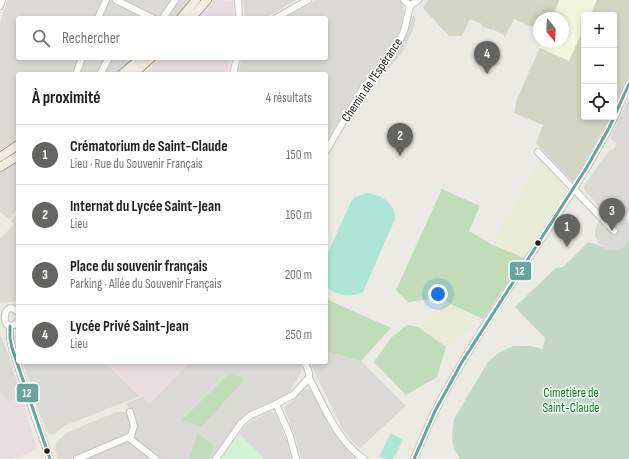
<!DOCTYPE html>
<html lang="fr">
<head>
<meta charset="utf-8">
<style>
	:root { --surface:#fff; --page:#f2f2f2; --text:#202124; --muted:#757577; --line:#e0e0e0; --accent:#646462 }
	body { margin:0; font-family:"Sofia Sans Condensed",sans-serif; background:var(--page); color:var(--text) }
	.controls { position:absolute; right:12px; top:12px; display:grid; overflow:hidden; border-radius:4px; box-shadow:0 2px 6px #0003 }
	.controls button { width:36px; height:36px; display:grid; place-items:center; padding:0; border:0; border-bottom:1px solid var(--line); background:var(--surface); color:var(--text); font:20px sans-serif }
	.compass { position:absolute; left:533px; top:12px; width:36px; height:36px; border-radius:50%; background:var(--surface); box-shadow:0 2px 6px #0003; rotate:162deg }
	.you { position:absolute; left:438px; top:294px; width:14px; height:14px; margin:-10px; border:3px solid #fff; border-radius:50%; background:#1a73e8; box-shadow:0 0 0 6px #1a73e833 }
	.badge { display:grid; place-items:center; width:26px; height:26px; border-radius:50%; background:var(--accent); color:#fff; font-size:13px; font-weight:700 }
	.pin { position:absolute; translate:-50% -33px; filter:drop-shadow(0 1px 2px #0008) }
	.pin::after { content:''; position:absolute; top:21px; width:14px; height:12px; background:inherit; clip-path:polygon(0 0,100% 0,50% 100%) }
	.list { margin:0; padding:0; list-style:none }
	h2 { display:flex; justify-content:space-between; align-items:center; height:52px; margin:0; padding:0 16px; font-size:17px }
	h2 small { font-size:13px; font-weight:400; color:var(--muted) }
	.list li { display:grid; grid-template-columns:26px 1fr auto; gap:12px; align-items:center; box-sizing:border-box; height:60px; padding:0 16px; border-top:1px solid var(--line) }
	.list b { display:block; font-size:15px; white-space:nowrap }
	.list p { margin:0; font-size:13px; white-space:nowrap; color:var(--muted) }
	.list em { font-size:13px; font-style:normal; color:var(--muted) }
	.icon { flex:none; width:22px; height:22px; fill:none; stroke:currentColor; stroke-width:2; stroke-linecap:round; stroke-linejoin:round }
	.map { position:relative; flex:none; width:629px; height:459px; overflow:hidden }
	.search { position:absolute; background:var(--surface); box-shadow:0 2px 6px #0003; left:16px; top:16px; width:312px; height:44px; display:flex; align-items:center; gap:10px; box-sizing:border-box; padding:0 14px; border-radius:4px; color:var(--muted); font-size:15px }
	.panel { position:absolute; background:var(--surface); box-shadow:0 2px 6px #0003; left:16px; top:72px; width:312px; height:292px; border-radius:4px }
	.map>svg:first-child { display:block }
	.residential { fill:#dad9d6 }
	.industrial { fill:#e9dde2 }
	.education { fill:#f3f6de }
	.construction { fill:#d3d5c5 }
	.farmland { fill:#e8ecd6 }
	.forest { fill:#c0dcb8 }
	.cemetery { fill:#c2d7c6 }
	.park { fill:#d1f4d6 }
	.pitch { fill:#ade6d6 }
	.parking { fill:#d9d9d6 }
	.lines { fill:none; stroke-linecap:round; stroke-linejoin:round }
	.minor-casing { stroke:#c3c3c0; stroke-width:8 }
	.major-casing { stroke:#a19b81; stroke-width:10 }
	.minor { stroke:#fcfcfb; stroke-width:6 }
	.major { stroke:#f0ede3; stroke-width:8 }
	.bus-1-casing { stroke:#fff; stroke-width:6 }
	.bus-1 { stroke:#68a49c; stroke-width:3 }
	.bus-dot { fill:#1c1c1c; stroke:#fff; stroke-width:1.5 }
	.labels { text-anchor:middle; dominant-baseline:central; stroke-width:3; stroke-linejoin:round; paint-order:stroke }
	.street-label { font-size:13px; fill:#1c1c1c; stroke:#fff }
	.park-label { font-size:13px; fill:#067e24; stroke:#fff }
	.line-badge { stroke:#fff; stroke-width:1.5 }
	.badge-label { font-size:11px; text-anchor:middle; font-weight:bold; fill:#fff }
</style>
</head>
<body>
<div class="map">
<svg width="629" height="459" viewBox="0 0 629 459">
	<rect width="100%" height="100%" fill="#ebeae4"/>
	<!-- residential -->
	<g class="residential">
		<path d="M7 0H190L175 18H18V58H132L113 74H18V139L0 150V26L2 16Z"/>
		<path d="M243 0H297L265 18H245Z"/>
		<path d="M317 0H399L402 3 404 12 401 27 391 47 361 83 326 142V74H238L242 58H326V18H284Z"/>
		<path d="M629 98V212L625 217 619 214 607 215 585 191 584 186 609 150 613 149 617 144 610 138Z"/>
		<path d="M18 160V213L16 211 9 219 0 212V172Z"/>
		<path d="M18 213V301L1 303 0 302V238L2 237 14 224 11 221Z"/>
		<path d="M0 334 5 345 22 397 8 401 0 392Z"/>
		<path d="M326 351 361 361 406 406 360 448 349 438 341 426 310 362H326Z"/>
		<path d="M23 362H104L140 396 64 426 53 435 48 433 37 408Z"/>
		<path d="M190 362H300L302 369 300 374 289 393 286 395 251 410 238 421 211 459H58L55 450 56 443 66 433 116 412H126L129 408 127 403 142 397 149 404Z"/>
		<path d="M307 389 311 390 315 394 328 421 338 437 348 450 359 459H301L295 437 284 408 286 405 293 401 302 390Z"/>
		<path d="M271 411 275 413 287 441 292 459H262L260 455 239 434 245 426 253 420Z"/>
	</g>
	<!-- industrial -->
	<g class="industrial">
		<path d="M215 0 234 1 233 18H198Z"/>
		<path d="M160 58H230L227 74H145L153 67 152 65Z"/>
		<path d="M104 362H190L149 404Z"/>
		<path d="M0 392 8 401 22 397 37 449 14 459H0Z"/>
	</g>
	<!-- education -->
	<path class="education" d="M560 0H597L590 15H584V28L569 61 540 48 543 42H563V18H553Z"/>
	<!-- construction -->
	<g class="construction">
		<path d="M428 0H559L552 18H539V30L514 19 505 37H504V35L492 29V30L483 27 482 26V24L470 19 462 36H449L423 8Z"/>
		<path d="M597 0H629V77L614 109V15H590Z"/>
		<path d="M584 28V117H610L586 161 573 182 536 143 543 125 514 113 517 99 540 48 569 61Z"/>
	</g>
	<!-- farmland -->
	<g class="farmland">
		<path d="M542 162 565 187 563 197 524 258 493 245 506 216 511 213 537 165 540 166Z"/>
		<path d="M442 300 483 319 446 347 418 327 428 322Z"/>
	</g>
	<!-- forest -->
	<g class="forest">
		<path d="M442 189 480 206 469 231 493 245 524 258 483 319 438 298 408 302 396 290Z"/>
		<path d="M326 299 391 328 361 361 326 351Z"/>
		<path d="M407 325 418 327 446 347 437 377 406 395 374 362 391 338Z"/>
		<path d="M230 373 245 379 201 427 182 420Z"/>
		<path d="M198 433 214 446 209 459H189Z"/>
	</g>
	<!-- cemetery -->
	<path class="cemetery" d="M629 240V459H460L454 449 452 437 454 419 488 362 497 354 513 346H531L543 349 545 338 515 307 556 268 563 267 588 242C604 246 617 258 629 240Z"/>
	<!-- park -->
	<path class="park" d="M239 434 257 451 262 459H221Z"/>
	<!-- pitch -->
	<g class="pitch">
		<path d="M366 193C380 194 396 203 395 219L363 292C350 298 336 296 326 286V257L351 202 354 198Z"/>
		<path d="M391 433 403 440 393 459H385L379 456Z"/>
	</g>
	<!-- parking -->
	<g class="parking">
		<path d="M411 15 416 17 412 32 403 52 382 76 378 73 399 49 408 28Z"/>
		<path d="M112 58H133L115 74H104Z"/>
		<path d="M619 214 625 217 629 224V240L625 246 620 249 612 250 605 249 599 244 595 236V230L597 224 600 219 607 215Z"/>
	</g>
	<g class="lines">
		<!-- minor casing -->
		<g class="minor-casing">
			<g id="minor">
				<path d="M116 0 152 18"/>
				<path d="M238 0 239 18"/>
				<path d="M404 0 410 6"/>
				<path d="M0 6 2 0"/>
				<path d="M410 6 418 0"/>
				<path d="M98 18 106 0"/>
				<path d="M163 18 175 0"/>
				<path d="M276 18 308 0"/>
				<path d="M76 74 82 58"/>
				<path d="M100 74 109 58"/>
				<path d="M233 74 237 58"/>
				<path d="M326 151 363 88 374 74 397 46 404 31 410 6"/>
				<path d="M538 152 614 231"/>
				<path d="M18 312C5 299 0 324 10 326 13 326 15 325 18 322"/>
				<path d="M10 326V339L12 348 32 409 50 459"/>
				<path d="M305 362 309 373V378C324 406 337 441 364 459"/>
				<path d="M276 404 290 436 296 459"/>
				<path d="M129 438 156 459"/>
				<path d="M77 459 131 436 134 426 130 412"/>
				<path d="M216 459 241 423 251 415 276 404 293 395 309 378"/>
				<path d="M414 459C423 438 432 416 443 396 492 305 557 224 606 134 615 118 621 101 629 84"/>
			</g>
		</g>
		<!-- major casing -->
		<g class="major-casing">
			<g id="major">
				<path d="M181 18 196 0"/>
				<path d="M191 18 207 0"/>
				<path d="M122 74 141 58"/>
				<path d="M133 74 151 58"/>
				<path d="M0 157 18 145"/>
				<path d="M0 167 18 156"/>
			</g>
		</g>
		<!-- minor -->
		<use href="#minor" class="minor"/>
		<!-- major -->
		<use href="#major" class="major"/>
		<!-- bus-1 casing -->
		<g class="bus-1-casing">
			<g id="bus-1">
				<path d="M10 326V339L12 348 50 459"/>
				<path d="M414 459 435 411 462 362 587 167 609 128 629 84"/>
			</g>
		</g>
		<!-- bus-1 -->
		<use href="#bus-1" class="bus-1"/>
	</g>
	<!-- markers -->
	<g class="bus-dot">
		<circle cx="538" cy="243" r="3.5"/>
		<circle cx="47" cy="451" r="3.5"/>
	</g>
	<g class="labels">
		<!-- street labels -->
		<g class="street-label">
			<text transform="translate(372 80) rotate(-56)">Chemin de l'Espérance</text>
		</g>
		<!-- park labels -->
		<g class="park-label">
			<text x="571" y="393">Cimetière de<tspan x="571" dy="15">Saint-Claude</tspan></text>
		</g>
	</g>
	<g class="line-badge">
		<rect x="509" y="261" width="23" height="20" rx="4" fill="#68a49c"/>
		<rect x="16" y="383" width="23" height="20" rx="4" fill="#68a49c"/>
	</g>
	<g class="badge-label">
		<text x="520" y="275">12</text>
		<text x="27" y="397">12</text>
	</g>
</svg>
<div class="controls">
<button>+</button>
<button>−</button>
<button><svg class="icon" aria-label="locate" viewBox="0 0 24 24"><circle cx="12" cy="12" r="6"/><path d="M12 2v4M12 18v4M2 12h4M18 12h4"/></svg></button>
</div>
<svg class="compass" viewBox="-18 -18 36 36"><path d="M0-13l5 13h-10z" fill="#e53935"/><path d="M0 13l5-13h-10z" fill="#757577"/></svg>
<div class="you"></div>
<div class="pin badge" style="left:567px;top:247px">1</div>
<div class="pin badge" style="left:400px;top:156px">2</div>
<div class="pin badge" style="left:612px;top:231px">3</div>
<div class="pin badge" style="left:487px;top:74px">4</div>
<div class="search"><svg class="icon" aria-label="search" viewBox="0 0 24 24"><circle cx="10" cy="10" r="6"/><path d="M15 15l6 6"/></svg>Rechercher</div>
<section class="panel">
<h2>À proximité<small>4 résultats</small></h2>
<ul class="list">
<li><span class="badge">1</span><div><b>Crématorium de Saint-Claude</b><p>Lieu · Rue du Souvenir Français</p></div><em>150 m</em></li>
<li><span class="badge">2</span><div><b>Internat du Lycée Saint-Jean</b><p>Lieu</p></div><em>160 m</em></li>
<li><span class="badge">3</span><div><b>Place du souvenir français</b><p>Parking · Allée du Souvenir Français</p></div><em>200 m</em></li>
<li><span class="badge">4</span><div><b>Lycée Privé Saint-Jean</b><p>Lieu</p></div><em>250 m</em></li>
</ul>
</section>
</div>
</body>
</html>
